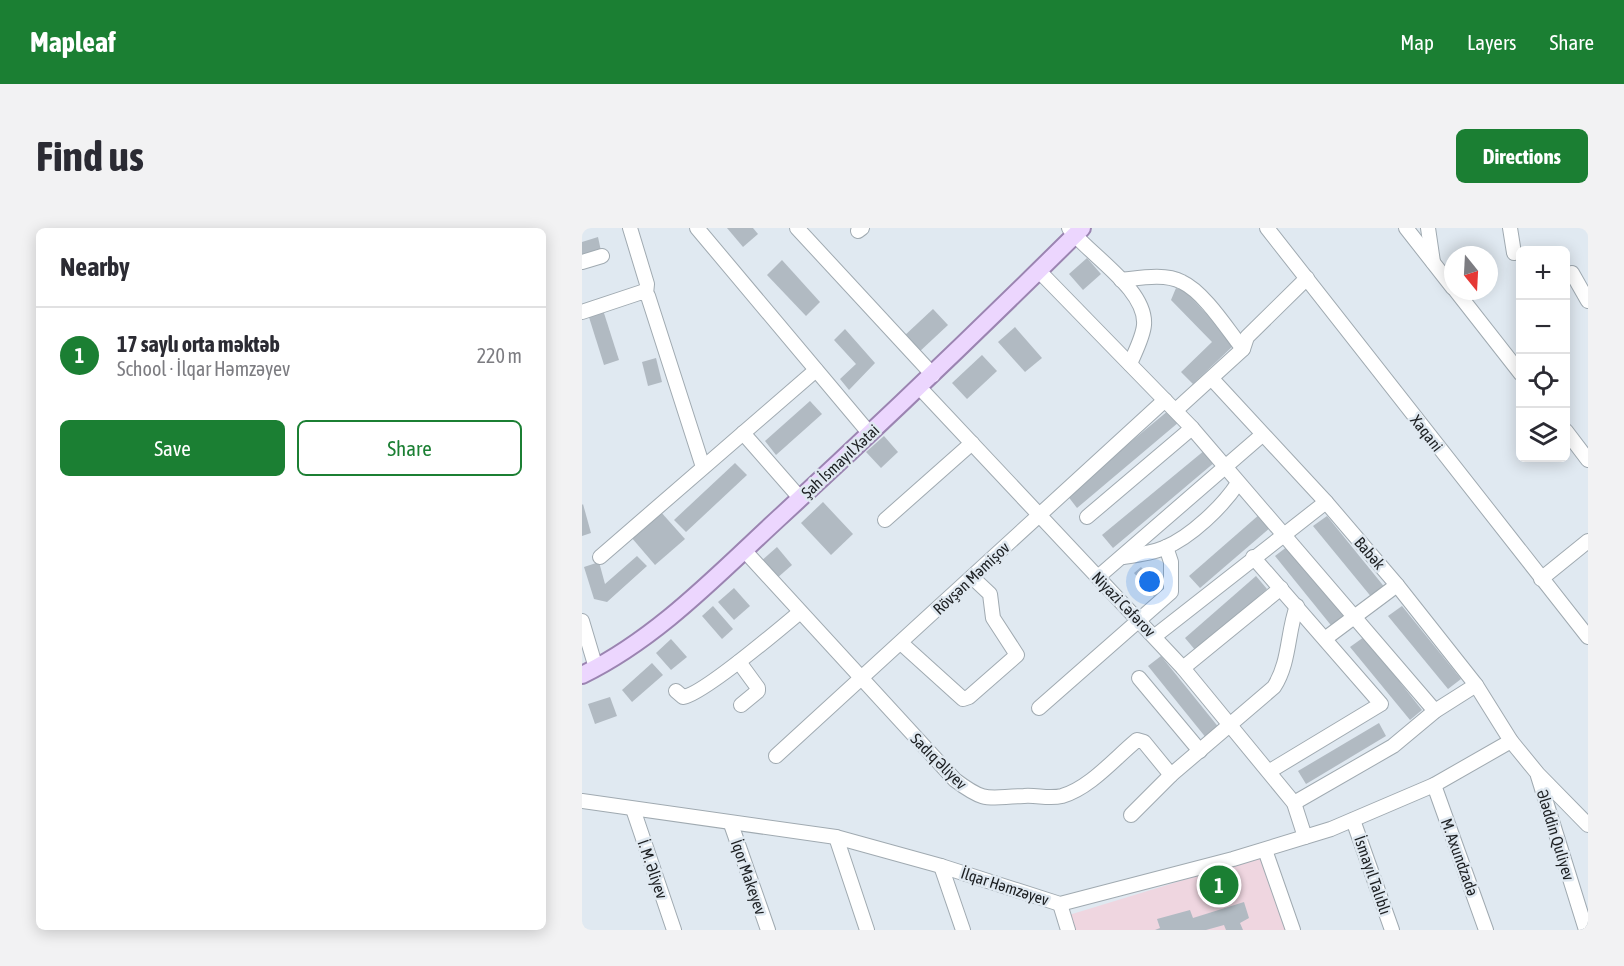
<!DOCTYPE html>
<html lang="en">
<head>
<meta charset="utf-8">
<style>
	:root { --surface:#fff; --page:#f2f2f3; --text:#2b2b33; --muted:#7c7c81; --line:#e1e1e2; --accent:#1b7f33 }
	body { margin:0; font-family:"Asap Condensed",sans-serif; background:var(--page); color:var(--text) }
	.controls { position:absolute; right:18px; top:18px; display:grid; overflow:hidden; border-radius:9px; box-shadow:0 3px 15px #0003 }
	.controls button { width:54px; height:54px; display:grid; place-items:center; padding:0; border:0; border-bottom:2px solid var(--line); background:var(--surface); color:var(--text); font:30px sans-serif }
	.compass { position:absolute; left:862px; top:18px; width:54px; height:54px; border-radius:50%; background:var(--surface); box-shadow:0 3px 15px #0003; rotate:162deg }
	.you { position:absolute; left:568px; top:354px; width:21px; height:21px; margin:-15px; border:4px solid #fff; border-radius:50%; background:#1a73e8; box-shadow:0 0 0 9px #1a73e833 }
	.badge { display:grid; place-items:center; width:39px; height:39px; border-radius:50%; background:var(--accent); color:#fff; font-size:20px; font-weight:700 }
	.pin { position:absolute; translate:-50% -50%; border:3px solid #fff; box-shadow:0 2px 6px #0006 }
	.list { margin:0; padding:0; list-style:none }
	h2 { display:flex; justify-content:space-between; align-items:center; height:78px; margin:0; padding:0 24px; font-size:26px }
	h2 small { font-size:20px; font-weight:400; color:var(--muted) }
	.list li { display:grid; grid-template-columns:39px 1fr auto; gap:18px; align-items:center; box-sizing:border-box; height:96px; padding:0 24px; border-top:2px solid var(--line) }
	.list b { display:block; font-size:22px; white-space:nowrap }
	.list p { margin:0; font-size:20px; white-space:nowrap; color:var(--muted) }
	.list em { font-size:20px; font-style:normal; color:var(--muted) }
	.actions { display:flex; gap:12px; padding:18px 24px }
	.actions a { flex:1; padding:14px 0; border:2px solid var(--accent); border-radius:9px; text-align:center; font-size:21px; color:var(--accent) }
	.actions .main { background:var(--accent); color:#fff }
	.icon { flex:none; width:33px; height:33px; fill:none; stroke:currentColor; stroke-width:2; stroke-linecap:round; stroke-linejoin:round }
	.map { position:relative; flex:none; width:1006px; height:702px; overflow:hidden; border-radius:9px }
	header { display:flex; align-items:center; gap:36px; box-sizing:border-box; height:84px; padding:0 30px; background:var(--accent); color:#fff }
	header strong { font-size:28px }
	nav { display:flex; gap:33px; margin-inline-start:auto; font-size:21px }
	.intro { display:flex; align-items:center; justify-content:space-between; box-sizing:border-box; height:144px; padding:0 36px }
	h1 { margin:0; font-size:42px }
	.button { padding:15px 27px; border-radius:9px; background:var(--accent); color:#fff; font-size:21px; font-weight:700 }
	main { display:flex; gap:36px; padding:0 36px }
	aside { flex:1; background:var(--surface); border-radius:9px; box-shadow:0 3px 15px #0003 }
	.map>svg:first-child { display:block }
	.education { fill:#efd6e0 }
	.building { fill:#b1bac2 }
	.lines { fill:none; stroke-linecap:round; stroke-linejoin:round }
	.minor-casing { stroke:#a0aab1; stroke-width:16 }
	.major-casing { stroke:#9b84b1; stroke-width:20 }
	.minor { stroke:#fff; stroke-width:14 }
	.major { stroke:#ecd6fe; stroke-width:16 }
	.labels { text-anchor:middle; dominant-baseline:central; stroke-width:5; stroke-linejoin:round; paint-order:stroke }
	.street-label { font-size:16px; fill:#1d2023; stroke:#e0e9f1 }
</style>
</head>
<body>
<header>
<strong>Mapleaf</strong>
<nav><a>Map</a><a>Layers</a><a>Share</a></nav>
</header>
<div class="intro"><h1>Find us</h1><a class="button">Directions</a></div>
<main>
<aside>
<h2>Nearby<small></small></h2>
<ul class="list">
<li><span class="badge">1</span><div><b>17 saylı orta məktəb</b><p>School · İlqar Həmzəyev</p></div><em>220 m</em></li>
</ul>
<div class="actions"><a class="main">Save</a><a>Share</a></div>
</aside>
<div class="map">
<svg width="1006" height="702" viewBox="0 0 1006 702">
	<rect width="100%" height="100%" fill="#e0e9f1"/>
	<!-- education -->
	<path class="education" d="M680 628 704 702H492L487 687Z"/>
	<!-- building -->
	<g class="building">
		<path d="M145 0H171L176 6 161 19Z"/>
		<path d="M16 9 19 23 0 30V14Z"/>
		<path d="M505 30 519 46 501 62 487 46Z"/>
		<path d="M200 32 238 74 224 88 185 47Z"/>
		<path d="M594 60 603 63 653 116 611 156 599 144 630 114 589 72Z"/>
		<path d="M351 81 366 97 336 125 321 109Z"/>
		<path d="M21 82 37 132 22 137 6 86Z"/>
		<path d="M433 99 460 130 443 144 416 114Z"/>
		<path d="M263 101 293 135 267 162 258 151 274 136 252 112Z"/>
		<path d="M400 127 415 143 385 171 370 155Z"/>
		<path d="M74 130 80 154 66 158 60 134Z"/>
		<path d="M228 173 240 186 194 227 183 213Z"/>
		<path d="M587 182 597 194 495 280 485 267Z"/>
		<path d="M302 208 316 224 299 240 284 224Z"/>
		<path d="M623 222 633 234 531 320 520 307Z"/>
		<path d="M153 235 165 247 104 304 92 292Z"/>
		<path d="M241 274 271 306 249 327 219 295Z"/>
		<path d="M1 276 9 305 0 308V277Z"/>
		<path d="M78 283 103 311 73 337 49 309Z"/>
		<path d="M678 286 689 299 618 360 607 348Z"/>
		<path d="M745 288 804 361 791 371 731 298Z"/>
		<path d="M706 318 765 391 752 401 693 328Z"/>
		<path d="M195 319 210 337 194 351 179 333Z"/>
		<path d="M55 328 65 338 25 374 12 371 2 339 17 334 23 356Z"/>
		<path d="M559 339 580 365 573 370 552 345Z"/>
		<path d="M674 348 685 361 614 423 603 410Z"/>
		<path d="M152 360 168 378 152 392 136 374Z"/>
		<path d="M131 378 151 401 140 411 120 388Z"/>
		<path d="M820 378 879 451 866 461 806 388Z"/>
		<path d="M782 409 840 482 828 492 768 419Z"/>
		<path d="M89 411 105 429 89 442 74 425Z"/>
		<path d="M579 428 638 501 625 511 566 438Z"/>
		<path d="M70 435 81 447 50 474 40 462Z"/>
		<path d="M28 469 35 488 13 496 6 476Z"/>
		<path d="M797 495 804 508 724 556 716 543Z"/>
		<path d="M662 674 667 690 658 695 661 702H644L642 697 624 702H573L578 700 575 691 608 682 611 690Z"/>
	</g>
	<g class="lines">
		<!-- minor casing -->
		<g class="minor-casing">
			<g id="minor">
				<path d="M48 0 65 56 64 66"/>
				<path d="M115 0 288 206"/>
				<path d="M215 0 351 147"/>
				<path d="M487 0C506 26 565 61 562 97 561 109 553 124 548 136"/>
				<path d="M685 0 1006 409"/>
				<path d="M824 0 871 60"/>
				<path d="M846 0 851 34"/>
				<path d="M928 0 932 25"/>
				<path d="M276 3 280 0"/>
				<path d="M0 34 20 28"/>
				<path d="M457 43 610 200 853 483"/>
				<path d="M990 45 1006 73"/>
				<path d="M539 52C558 50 583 45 600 54 622 64 646 102 661 121"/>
				<path d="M874 63 939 146"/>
				<path d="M0 84 60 64 66 68 121 239"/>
				<path d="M631 152 744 274 815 357 894 457 929 513 956 546 1006 597"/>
				<path d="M338 160 601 440 712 575 723 609"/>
				<path d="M594 182 661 121 665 109 725 50"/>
				<path d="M984 203 1006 232"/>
				<path d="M161 205 218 270"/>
				<path d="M505 289 610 200"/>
				<path d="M303 292 390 215"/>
				<path d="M162 322 373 552C405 576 406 569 442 568 455 567 467 571 480 568 508 560 533 530 555 512L562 514 589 547 692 459C708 434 705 405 715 378"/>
				<path d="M18 329 234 142"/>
				<path d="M541 329C555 327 570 325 582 320 609 309 641 278 656 255"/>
				<path d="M671 329 799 476 688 543"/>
				<path d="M516 349 680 207"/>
				<path d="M959 351 1006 313"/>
				<path d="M0 393 14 440"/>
				<path d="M573 408 744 274"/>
				<path d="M744 410 815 357"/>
				<path d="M319 415 381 471 387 469 435 427 411 390 408 366 390 349"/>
				<path d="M157 434 176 460V463L159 477"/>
				<path d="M601 440 699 360"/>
				<path d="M557 450 618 523"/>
				<path d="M94 463 101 469C120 467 199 400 218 384"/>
				<path d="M457 480 589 364V334L584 319"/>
				<path d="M194 528 583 172"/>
				<path d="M956 548 1004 702"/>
				<path d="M852 557 904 702"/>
				<path d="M0 573 254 609 359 638 478 676 651 631 749 601 852 557 929 513"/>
				<path d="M712 575 811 518 853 483 894 457"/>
				<path d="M51 581 92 702"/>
				<path d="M549 587 589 547"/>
				<path d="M771 592 810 702"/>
				<path d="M149 596 186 702"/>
				<path d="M254 609 285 702"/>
				<path d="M683 622 711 702"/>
				<path d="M359 638 381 702"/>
				<path d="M478 676 486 702"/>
			</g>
		</g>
		<!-- major casing -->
		<g class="major-casing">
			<path id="major" d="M0 447C76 410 136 346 198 289 301 194 401 98 500 0"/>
		</g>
		<!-- minor -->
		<use href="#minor" class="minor"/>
		<!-- major -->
		<use href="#major" class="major"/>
	</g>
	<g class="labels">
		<!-- street labels -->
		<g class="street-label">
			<text transform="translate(845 205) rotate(52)">Xaqani</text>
			<text transform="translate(258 233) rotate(-43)">Şah İsmayıl Xətai</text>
			<text transform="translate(788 325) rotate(49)">Babək</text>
			<text transform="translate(389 350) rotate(-43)">Rövşən Məmişov</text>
			<text transform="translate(542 376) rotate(46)">Niyazi Cəfərov</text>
			<text transform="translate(357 533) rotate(45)">Sadıq Əliyev</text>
			<text transform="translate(974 607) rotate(73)">Ələddin Quliyev</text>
			<text transform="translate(878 629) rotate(70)">M. Axundzadə</text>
			<text transform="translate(71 641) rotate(71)">İ. M. Əliyev</text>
			<text transform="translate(791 647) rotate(71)">İsmayıl Talıblı</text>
			<text transform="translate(167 649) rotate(71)">İqor Makeyev</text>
			<text transform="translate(423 658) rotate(18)">İlqar Həmzəyev</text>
		</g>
	</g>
</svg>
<div class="controls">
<button>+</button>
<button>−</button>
<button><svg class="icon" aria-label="locate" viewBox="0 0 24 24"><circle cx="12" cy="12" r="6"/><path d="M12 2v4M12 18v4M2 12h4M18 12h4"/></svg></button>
<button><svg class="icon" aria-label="layers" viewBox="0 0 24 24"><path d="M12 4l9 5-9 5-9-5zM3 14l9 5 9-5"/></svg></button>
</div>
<svg class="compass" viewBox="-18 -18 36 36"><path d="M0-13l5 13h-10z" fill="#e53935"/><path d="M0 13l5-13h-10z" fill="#7c7c81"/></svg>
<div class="you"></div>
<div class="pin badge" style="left:637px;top:657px">1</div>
</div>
</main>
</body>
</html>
